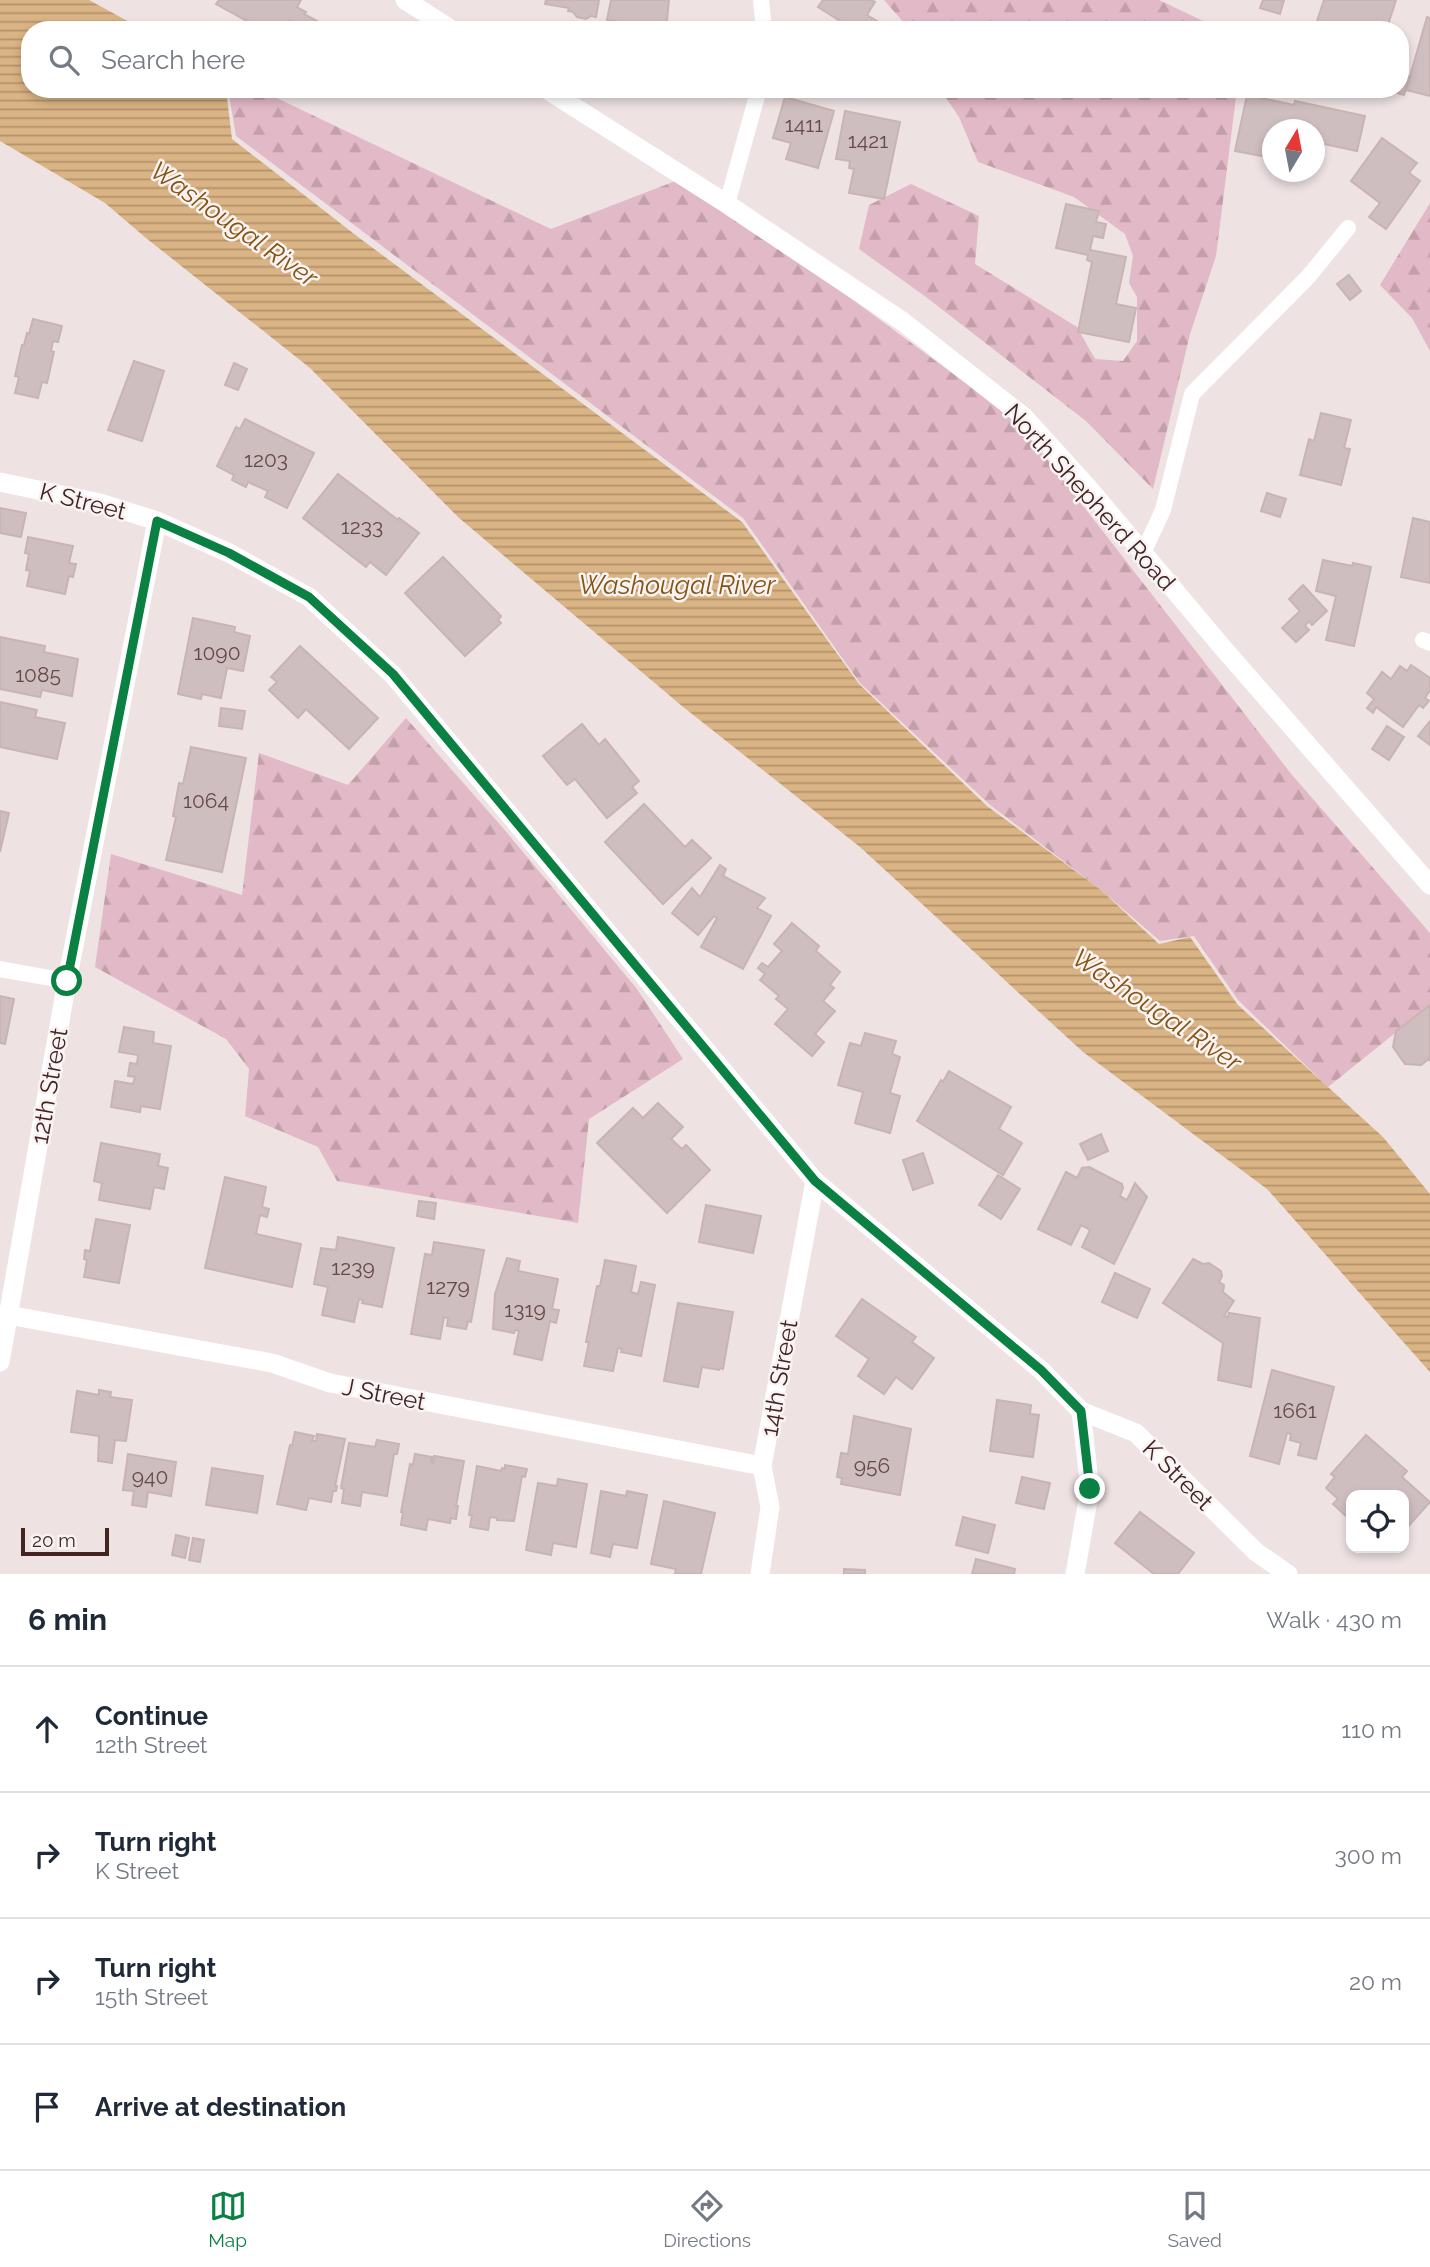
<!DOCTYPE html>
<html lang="en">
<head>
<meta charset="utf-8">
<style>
	:root { --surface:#fff; --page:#f6f6f7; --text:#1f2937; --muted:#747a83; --line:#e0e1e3; --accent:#0b8043 }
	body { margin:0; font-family:Raleway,sans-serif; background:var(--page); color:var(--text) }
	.controls { position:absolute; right:21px; bottom:21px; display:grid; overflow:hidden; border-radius:14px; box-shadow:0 4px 10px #0003 }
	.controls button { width:63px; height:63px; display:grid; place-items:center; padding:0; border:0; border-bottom:2px solid var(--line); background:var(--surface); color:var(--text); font:35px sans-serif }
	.compass { position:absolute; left:1262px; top:119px; width:63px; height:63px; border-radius:50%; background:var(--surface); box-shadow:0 4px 10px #0003; rotate:10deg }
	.scale { position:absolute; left:21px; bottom:18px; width:88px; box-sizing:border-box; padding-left:7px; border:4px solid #422420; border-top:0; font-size:19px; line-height:24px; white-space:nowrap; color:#422420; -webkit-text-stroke:5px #faf3f4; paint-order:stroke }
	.stop { position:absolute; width:21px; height:21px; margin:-16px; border:5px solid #0b8043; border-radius:50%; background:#fff }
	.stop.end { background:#0b8043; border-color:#fff; box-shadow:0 2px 7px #0008 }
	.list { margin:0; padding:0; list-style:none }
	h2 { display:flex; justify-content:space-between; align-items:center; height:91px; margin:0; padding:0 28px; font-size:30px }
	h2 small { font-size:23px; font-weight:400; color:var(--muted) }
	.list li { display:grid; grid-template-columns:46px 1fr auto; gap:21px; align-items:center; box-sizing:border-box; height:126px; padding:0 28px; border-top:2px solid var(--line) }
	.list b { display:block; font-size:26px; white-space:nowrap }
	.list p { margin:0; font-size:23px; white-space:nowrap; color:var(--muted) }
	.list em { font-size:23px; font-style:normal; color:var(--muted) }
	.icon { flex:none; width:38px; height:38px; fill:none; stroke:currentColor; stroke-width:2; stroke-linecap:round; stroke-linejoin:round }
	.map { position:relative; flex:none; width:1430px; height:1574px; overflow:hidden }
	.search { position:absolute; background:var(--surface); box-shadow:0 4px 10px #0003; left:21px; right:21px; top:21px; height:77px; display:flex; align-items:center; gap:18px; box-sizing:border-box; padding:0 24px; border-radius:28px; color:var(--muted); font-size:26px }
	.sheet { height:595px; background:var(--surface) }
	nav { display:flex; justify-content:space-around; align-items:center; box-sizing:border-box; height:98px; border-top:2px solid var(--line); background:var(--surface); font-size:19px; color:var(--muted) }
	nav a { display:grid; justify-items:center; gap:4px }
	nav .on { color:var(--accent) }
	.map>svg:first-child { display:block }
	.forest { fill:url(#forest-firs) }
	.water { fill:url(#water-rules) }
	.building { fill:#cfbebf; stroke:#c9b4b4; stroke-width:2 }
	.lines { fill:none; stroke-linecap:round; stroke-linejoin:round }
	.service { stroke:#fff; stroke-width:16 }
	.minor { stroke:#fff; stroke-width:19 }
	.tertiary { stroke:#fff; stroke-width:19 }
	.route { stroke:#0b8043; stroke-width:9 }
	.labels { text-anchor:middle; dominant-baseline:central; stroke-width:5; stroke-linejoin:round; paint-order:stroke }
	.number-label { font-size:21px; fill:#654a48 }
	.street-label { font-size:24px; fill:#422420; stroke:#faf3f4 }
	.water-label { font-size:26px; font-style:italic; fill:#865412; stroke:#faf3f4 }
</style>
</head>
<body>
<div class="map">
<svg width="1430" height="1574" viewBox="0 0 1430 1574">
	<defs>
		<pattern id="forest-firs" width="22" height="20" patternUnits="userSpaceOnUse" patternTransform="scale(1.75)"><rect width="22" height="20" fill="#e2b9c6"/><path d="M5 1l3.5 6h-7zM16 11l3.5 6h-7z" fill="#c39faa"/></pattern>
		<pattern id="water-rules" width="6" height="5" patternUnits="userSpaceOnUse" patternTransform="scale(1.75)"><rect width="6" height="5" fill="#dab484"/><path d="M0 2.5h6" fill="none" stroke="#b2926c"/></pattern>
	</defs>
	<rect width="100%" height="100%" fill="#eee2e3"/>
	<!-- forest -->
	<g class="forest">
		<path d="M884 0H1159L1222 30H905V24Z"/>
		<path d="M228 89H258L551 229 678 180 837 288 1018 422 1292 775 1430 933V1005L1328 1087 1238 1000 1194 936 1160 941 1101 890 989 804 860 683 743 518 236 136Z"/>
		<path d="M940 89H1237L1216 256 1190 334 1153 489 1086 421 926 297 859 249 869 205 911 184 979 216 975 264 1077 327 1095 359 1123 361 1137 341V297L1129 283 1133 256 1125 234 1074 197 978 162 959 117Z"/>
		<path d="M1430 203V351L1412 318 1380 285Z"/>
		<path d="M406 718 503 828 637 989 683 1059 589 1119 578 1223 337 1181 318 1147 245 1116 249 1069 226 1039 95 967 111 854 242 895 259 753 348 785Z"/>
	</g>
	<!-- water -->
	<path class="water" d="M0 0H89L144 30H30V89H226L232 139 358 237 742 522 859 684 987 806 1101 890 1159 944 1190 937 1238 1005 1383 1137 1430 1194V1372L1267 1189 1083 1052 860 847 682 706 458 517 310 368 146 238 105 203 0 141Z"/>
	<!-- building -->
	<g class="building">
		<path d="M219 0H301L297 7 306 12 304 14 328 27 327 30H296L298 26 289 21 285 30H263L216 4Z"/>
		<path d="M546 0H599L596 17 591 16 586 19 577 17 573 12 568 11 569 8 545 4Z"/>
		<path d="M611 0H669L666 30H625L626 23 607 20Z"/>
		<path d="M823 0H871L875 2 867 15 892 30H834L840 21 818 7Z"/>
		<path d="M1263 0H1284L1280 14 1260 8Z"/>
		<path d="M1324 0H1396L1387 28 1391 30H1314Z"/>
		<path d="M1427 17 1430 18V96L1406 90Z"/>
		<path d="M1400 74 1410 77 1404 95 1390 91 1400 89Z"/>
		<path d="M700 89H736L735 97Z"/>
		<path d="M1247 95 1294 105 1295 101 1365 116 1357 151 1324 144 1323 150 1314 148V130H1272V158L1235 151Z"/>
		<path d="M785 97 834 111 818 168 786 159 791 143 773 138Z"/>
		<path d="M845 111 900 122 884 199 849 193 854 169 849 168 850 161 836 159Z"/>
		<path d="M1382 138 1417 163 1409 173 1420 181 1386 229 1369 217 1380 203 1351 181Z"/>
		<path d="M1066 204 1099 211 1096 222 1106 224 1103 238 1093 236 1090 250 1126 257 1116 304 1136 308 1129 342 1078 332 1092 262 1087 260 1088 255 1056 248Z"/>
		<path d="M1349 275 1361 291 1350 300 1337 284Z"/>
		<path d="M33 319 62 326 58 342 53 341 51 351 54 352 47 383 42 382 38 398 15 393 19 377 15 376 22 345H24L27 333 29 334Z"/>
		<path d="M134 361 164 371 142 441 108 430Z"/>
		<path d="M234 363 247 369 238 390 225 385Z"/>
		<path d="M1321 413 1351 420 1344 448 1350 449 1341 485 1300 475 1309 439 1314 441Z"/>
		<path d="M245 419 314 453 287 508 265 497 268 491 248 482 246 487 232 480 234 475 217 466 236 427 240 429Z"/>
		<path d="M338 474 398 520 399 518 419 533 386 575 370 562 366 567 303 518Z"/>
		<path d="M1267 493 1286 499 1280 517 1261 511Z"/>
		<path d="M0 508 26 513 21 537 0 533Z"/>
		<path d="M1413 518 1430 522V583L1401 577Z"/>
		<path d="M28 537 73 546 69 563 76 564 73 577 69 576 65 594 27 586 30 571 26 570 29 554 25 553Z"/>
		<path d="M443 557 501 616 498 620 501 623 465 656 405 593Z"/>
		<path d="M1323 560 1352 566 1353 563 1371 567 1354 646 1326 640 1336 596 1316 591Z"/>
		<path d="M1303 585 1327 611 1312 625 1309 621 1305 626 1309 630 1296 642 1282 628 1300 611 1289 599Z"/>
		<path d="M193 618 235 627 234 632 250 636 243 671 227 668 221 698 202 694 201 699 178 694Z"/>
		<path d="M0 637 45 646 44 652 78 659 72 696 42 690 40 697 0 689Z"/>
		<path d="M300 646 378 718 349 749 306 709 298 718 269 690 277 682 271 677Z"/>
		<path d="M1411 665 1430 678V690L1425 698 1429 701 1423 708 1419 705 1403 727 1376 707 1373 713 1367 708 1374 699 1367 693 1382 672 1391 679 1400 666 1407 671Z"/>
		<path d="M0 702 37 710 35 717 65 723 57 759 0 747Z"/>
		<path d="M221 708 245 711 242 729 219 726Z"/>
		<path d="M1430 721V745L1418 736Z"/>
		<path d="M582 724 599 745 605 739 639 781 632 787 637 793 607 818 575 779 567 785 543 756Z"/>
		<path d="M1387 726 1404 737 1389 760 1372 749Z"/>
		<path d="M191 747 246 758 222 872 166 860 176 817 173 816 179 783 183 784Z"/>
		<path d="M644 804 685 847 692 840 711 858 663 904 605 842Z"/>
		<path d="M0 811 9 813 0 852Z"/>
		<path d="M720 865 726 869 723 876 765 898 757 908 771 916 743 969 701 947 717 918 714 916 698 935 672 913 692 888 700 897Z"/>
		<path d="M792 923 819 946 816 951 840 972 830 985 834 988 823 1001 835 1011 815 1034 824 1042 812 1056 775 1024 788 1009 776 999 779 996 760 980 765 974 758 968 762 963 768 967 782 951 774 944Z"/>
		<path d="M0 996 14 999 5 1044 0 1043Z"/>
		<path d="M1430 1005V1061L1429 1059 1421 1065 1405 1064 1393 1047 1396 1031Z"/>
		<path d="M124 1027 154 1032 153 1043 171 1046 160 1109 141 1106 140 1112 111 1107 115 1081 133 1084 135 1077 128 1076 130 1063 137 1064 138 1055 119 1052Z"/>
		<path d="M865 1033 896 1041 892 1054 900 1057 890 1093 900 1096 890 1133 855 1123 863 1092 838 1085 850 1043 861 1046Z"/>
		<path d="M949 1071 1011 1107 999 1129 1022 1143 1003 1175 917 1121 941 1080 943 1082Z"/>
		<path d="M658 1103 683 1127 671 1139 682 1149 686 1145 710 1170 667 1213 597 1143 633 1108 643 1118Z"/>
		<path d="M1101 1134 1108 1151 1088 1160 1080 1144Z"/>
		<path d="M101 1143 160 1154 158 1166 168 1168 164 1189 154 1187 150 1209 99 1200 102 1183 94 1181Z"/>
		<path d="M923 1153 933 1183 913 1190 903 1160Z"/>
		<path d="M1089 1167 1122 1184 1123 1188 1120 1196 1127 1200 1135 1183 1147 1197 1114 1264 1082 1247 1090 1230 1081 1225 1071 1245 1038 1229 1066 1172 1077 1178 1082 1168Z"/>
		<path d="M998 1175 1020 1189 1001 1219 979 1205Z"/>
		<path d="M225 1177 266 1187 262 1207 269 1209 267 1217 260 1215 256 1234 301 1244 292 1287 205 1268Z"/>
		<path d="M419 1201 436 1203 434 1219 417 1216Z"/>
		<path d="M706 1205 761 1216 753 1253 699 1242Z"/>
		<path d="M96 1219 130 1225 119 1283 84 1277 87 1260 84 1259 85 1250 90 1251Z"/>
		<path d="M338 1237 394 1248 382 1307 362 1303 363 1300 359 1299 354 1322 322 1315 328 1287 314 1284 321 1248 336 1250Z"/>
		<path d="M434 1242 484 1250 471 1322 468 1321 466 1329 447 1326 448 1318 444 1317 440 1339 411 1334 425 1254 432 1255Z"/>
		<path d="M507 1258 520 1261 518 1271 558 1279 552 1309 559 1310 556 1323 550 1321 542 1360 514 1354 519 1331 515 1330 514 1333 493 1329 495 1294Z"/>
		<path d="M1193 1259 1203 1264 1209 1263 1221 1271 1222 1276 1219 1282 1224 1285 1223 1292 1234 1301 1224 1316 1228 1317 1229 1313 1260 1318 1251 1387 1218 1380 1223 1343 1163 1303Z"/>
		<path d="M605 1260 636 1266 631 1292 638 1294 641 1282 655 1285 641 1356 621 1352 622 1349 618 1348 613 1371 584 1366 589 1342H586L597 1286H600Z"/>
		<path d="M1115 1273 1150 1289 1137 1318 1102 1302Z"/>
		<path d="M862 1299 916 1337 912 1342 934 1358 912 1389 896 1377 884 1394 858 1376 869 1359 836 1336Z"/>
		<path d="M678 1303 733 1312 723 1369 720 1368 719 1370 702 1367 698 1387 664 1381Z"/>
		<path d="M1272 1370 1334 1387 1316 1459 1298 1455 1301 1443 1290 1440 1291 1434 1287 1433 1279 1464 1250 1456Z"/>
		<path d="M99 1390 111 1392 110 1397 132 1400 126 1441 115 1440 112 1463 98 1461 99 1436 71 1432 77 1391 99 1395Z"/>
		<path d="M997 1400 1031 1405 1030 1414 1039 1415 1033 1457 990 1451Z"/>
		<path d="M854 1416 911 1429 900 1495 841 1484 842 1478 837 1477 841 1453 848 1454Z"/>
		<path d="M295 1432 314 1436 312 1441H316L317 1434 345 1439 335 1486H337L336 1491H333L331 1502 309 1498 306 1510 277 1504 290 1445 292 1446Z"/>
		<path d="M1366 1435 1407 1471 1402 1477 1430 1502 1404 1531V1495H1351V1516L1350 1515 1348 1518 1333 1504 1338 1499 1326 1488 1335 1477 1331 1474Z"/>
		<path d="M377 1440 399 1444 397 1454H394L387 1496 362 1492 360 1506 342 1503 344 1489 341 1488 349 1443 375 1447Z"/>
		<path d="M128 1454 176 1462 171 1496 148 1492 146 1507 132 1505 134 1491 123 1490Z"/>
		<path d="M415 1454 432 1457 431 1462 433 1463 434 1456 464 1461 456 1506H458L456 1519 451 1518 450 1523 428 1519 426 1530 401 1525 403 1512H401L410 1464 413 1465Z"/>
		<path d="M505 1465 527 1469 525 1477 522 1476 514 1521 497 1520V1518L490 1517 488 1530 470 1527 472 1515H469L477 1466 501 1471 502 1468 505 1469Z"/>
		<path d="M212 1468 263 1476 257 1513 206 1505Z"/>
		<path d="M1022 1477 1050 1483 1044 1509 1016 1503Z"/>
		<path d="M558 1479 587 1484 576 1547 553 1543 551 1555 526 1550 538 1483 557 1486Z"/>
		<path d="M601 1491 626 1496 627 1491 647 1495 637 1548 613 1544 610 1557 591 1553Z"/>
		<path d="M664 1501 715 1513 701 1574H675L676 1569 651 1564Z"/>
		<path d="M1140 1512 1194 1553 1178 1574H1154L1115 1543Z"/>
		<path d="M963 1517 995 1525 988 1553 956 1545Z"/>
		<path d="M176 1535 189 1538 185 1558 172 1555Z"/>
		<path d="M193 1538 204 1540 200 1562 189 1560Z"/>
		<path d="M976 1559 1015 1569 1014 1574H972Z"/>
		<path d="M844 1569 865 1570V1574H844Z"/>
	</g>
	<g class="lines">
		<!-- service -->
		<g class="service">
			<path d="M761 0 764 30"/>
			<path d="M727 204 759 89"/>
			<path d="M1143 553 1163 510 1192 394 1308 277 1348 228"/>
			<path d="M1423 640 1430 643"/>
			<path d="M0 969 67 981"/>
		</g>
		<!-- minor -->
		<g class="minor">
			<path d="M0 482 100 503 157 521 229 553 309 597 393 675 815 1181 1041 1370 1081 1411 1136 1433 1256 1552 1288 1574"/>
			<path d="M8 1315 272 1363 330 1383 762 1466"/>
			<path d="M0 1362 67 981 157 521"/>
			<path d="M760 1574 770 1507 762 1466 815 1181"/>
			<path d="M1075 1574 1090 1489 1081 1411"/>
		</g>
		<!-- tertiary -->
		<g class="tertiary">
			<path d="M405 0 452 30"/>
			<path d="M546 89 727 204 902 321 1024 417 1091 491 1223 648 1430 885"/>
		</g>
	</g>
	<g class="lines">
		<!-- route -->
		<path class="route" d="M67 981 157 521 229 553 309 597 393 674 815 1181 1041 1370 1081 1411 1090 1489"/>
	</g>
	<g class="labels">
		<!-- number labels -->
		<g class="number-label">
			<text x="804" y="124">1411</text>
			<text x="868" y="140">1421</text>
			<text x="266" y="459">1203</text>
			<text x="362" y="526">1233</text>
			<text x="217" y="652">1090</text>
			<text x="38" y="674">1085</text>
			<text x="206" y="800">1064</text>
			<text x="353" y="1267">1239</text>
			<text x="448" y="1286">1279</text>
			<text x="525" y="1309">1319</text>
			<text x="1295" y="1410">1661</text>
			<text x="872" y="1465">956</text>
			<text x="150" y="1476">940</text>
		</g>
		<!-- street labels -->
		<g class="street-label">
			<text transform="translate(1090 497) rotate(48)">North Shepherd Road</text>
			<text transform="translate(83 501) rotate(14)">K Street</text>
			<text transform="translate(49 1086) rotate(-80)">12th Street</text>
			<text transform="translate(779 1378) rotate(-80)">14th Street</text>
			<text transform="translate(384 1394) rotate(11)">J Street</text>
			<text transform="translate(1178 1475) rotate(45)">K Street</text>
		</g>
		<!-- water labels -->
		<g class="water-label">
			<text transform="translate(234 224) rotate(35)">Washougal River</text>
			<text x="677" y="585">Washougal River</text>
			<text transform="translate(1157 1010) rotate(34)">Washougal River</text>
		</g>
	</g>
</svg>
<div class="controls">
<button><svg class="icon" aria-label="locate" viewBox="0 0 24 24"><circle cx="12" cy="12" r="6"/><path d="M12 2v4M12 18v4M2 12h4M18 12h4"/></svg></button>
</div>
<svg class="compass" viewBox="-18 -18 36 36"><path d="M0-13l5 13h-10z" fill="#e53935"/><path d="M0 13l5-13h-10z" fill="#747a83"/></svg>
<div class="scale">20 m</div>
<div class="stop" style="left:67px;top:981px"></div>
<div class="stop end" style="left:1090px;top:1489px"></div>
<div class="search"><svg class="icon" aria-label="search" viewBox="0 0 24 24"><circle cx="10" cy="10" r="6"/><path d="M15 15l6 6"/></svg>Search here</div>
</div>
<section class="sheet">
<h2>6 min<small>Walk · 430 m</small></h2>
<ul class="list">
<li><svg class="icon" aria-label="ahead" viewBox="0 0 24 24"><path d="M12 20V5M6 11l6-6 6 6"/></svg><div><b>Continue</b><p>12th Street</p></div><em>110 m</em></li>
<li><svg class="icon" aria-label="right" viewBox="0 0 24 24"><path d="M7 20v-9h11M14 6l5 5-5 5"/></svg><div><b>Turn right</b><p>K Street</p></div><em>300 m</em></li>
<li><svg class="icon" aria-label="right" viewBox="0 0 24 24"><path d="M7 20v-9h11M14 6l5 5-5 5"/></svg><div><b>Turn right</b><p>15th Street</p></div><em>20 m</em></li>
<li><svg class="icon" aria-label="arrive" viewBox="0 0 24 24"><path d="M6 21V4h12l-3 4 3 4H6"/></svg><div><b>Arrive at destination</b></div></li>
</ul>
</section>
<nav>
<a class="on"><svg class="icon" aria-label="map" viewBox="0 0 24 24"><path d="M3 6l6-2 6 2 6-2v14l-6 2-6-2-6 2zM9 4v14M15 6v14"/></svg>Map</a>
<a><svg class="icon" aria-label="directions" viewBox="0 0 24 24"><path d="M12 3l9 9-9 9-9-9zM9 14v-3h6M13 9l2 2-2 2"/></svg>Directions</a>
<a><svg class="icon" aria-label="saved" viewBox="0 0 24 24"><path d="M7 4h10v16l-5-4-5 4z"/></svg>Saved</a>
</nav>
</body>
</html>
